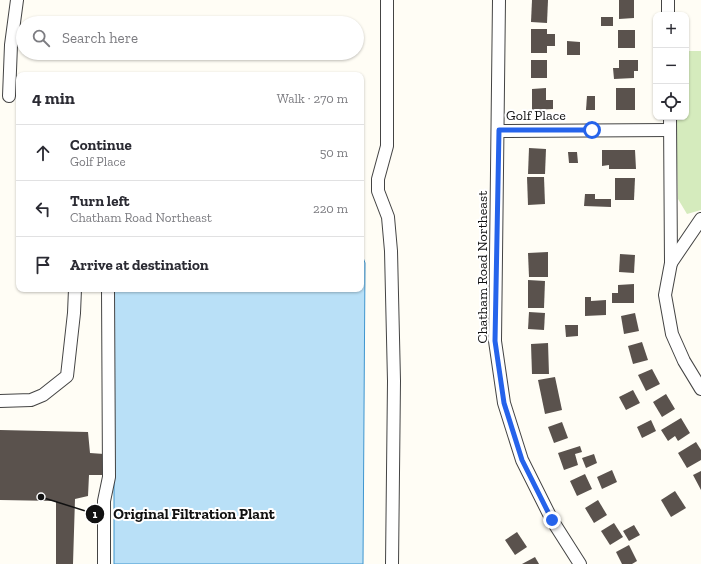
<!DOCTYPE html>
<html lang="en">
<head>
<meta charset="utf-8">
<style>
	:root { --surface:#fff; --page:#f2f2f3; --text:#2b2b33; --muted:#7c7c81; --line:#e1e1e2 }
	body { margin:0; font-family:"Zilla Slab",serif; background:var(--page); color:var(--text) }
	.controls { position:absolute; right:12px; top:12px; display:grid; overflow:hidden; border-radius:8px; box-shadow:0 1px 3px #0004 }
	.controls button { width:36px; height:36px; display:grid; place-items:center; padding:0; border:0; border-bottom:1px solid var(--line); background:var(--surface); color:var(--text); font:20px sans-serif }
	.stop { position:absolute; width:12px; height:12px; margin:-9px; border:3px solid #2563eb; border-radius:50%; background:#fff }
	.stop.end { background:#2563eb; border-color:#fff; box-shadow:0 1px 4px #0008 }
	.list { margin:0; padding:0; list-style:none }
	h2 { display:flex; justify-content:space-between; align-items:center; height:52px; margin:0; padding:0 16px; font-size:17px }
	h2 small { font-size:13px; font-weight:400; color:var(--muted) }
	.list li { display:grid; grid-template-columns:26px 1fr auto; gap:12px; align-items:center; box-sizing:border-box; height:56px; padding:0 16px; border-top:1px solid var(--line) }
	.list b { display:block; font-size:15px; white-space:nowrap }
	.list p { margin:0; font-size:13px; white-space:nowrap; color:var(--muted) }
	.list em { font-size:13px; font-style:normal; color:var(--muted) }
	.icon { flex:none; width:22px; height:22px; fill:none; stroke:currentColor; stroke-width:2; stroke-linecap:round; stroke-linejoin:round }
	.map { position:relative; flex:none; width:701px; height:564px; overflow:hidden }
	.search { position:absolute; background:var(--surface); box-shadow:0 1px 3px #0004; left:16px; top:16px; width:348px; height:44px; display:flex; align-items:center; gap:10px; box-sizing:border-box; padding:0 14px; border-radius:22px; color:var(--muted); font-size:15px }
	.panel { position:absolute; background:var(--surface); box-shadow:0 1px 3px #0004; left:16px; top:72px; width:348px; height:220px; border-radius:8px }
	.map>svg:first-child { display:block }
	.green { fill:#d5ebbd }
	.water { fill:#b9e0f7; stroke:#3f96cf }
	.building { fill:#5a524d }
	.lines { fill:none; stroke-linecap:round; stroke-linejoin:round }
	.minor-casing { stroke:#444; stroke-width:14 }
	.minor { stroke:#fff; stroke-width:12 }
	.route { stroke:#2563eb; stroke-width:5 }
	.labels { text-anchor:middle; dominant-baseline:central; stroke-width:4; stroke-linejoin:round; paint-order:stroke }
	.street-label { font-size:14px; fill:#111; stroke:#fff }
	.leader { fill:none; stroke:#111; stroke-width:1.5 }
	.callout-dot { fill:#111; stroke:#fff; stroke-width:1.5 }
	.mark-label { font-size:12px; text-anchor:middle; font-weight:bold; fill:#fff }
	.callout-label { font-size:15px; text-anchor:middle; font-weight:bold; fill:#111; stroke:#fff; stroke-width:4; stroke-linejoin:round; paint-order:stroke }
</style>
</head>
<body>
<div class="map">
<svg width="701" height="564" viewBox="0 0 701 564">
	<rect width="100%" height="100%" fill="#fffdf5"/>
	<!-- green -->
	<path class="green" d="M686 51H701V210L687 214 678 199 676 117H686Z"/>
	<!-- water -->
	<path class="water" d="M361 252 365 263 363 564H114V289H361Z"/>
	<!-- building -->
	<g class="building">
		<path d="M532 0H548L547 23 531 22Z"/>
		<path d="M619 0H634V18L619 19Z"/>
		<rect x="601" y="17" width="12" height="9"/>
		<path d="M531 29H547V34H555V46H547V53H531Z"/>
		<rect x="618" y="30" width="17" height="18"/>
		<path d="M567 41 580 42V55H567Z"/>
		<rect x="531" y="60" width="16" height="18"/>
		<path d="M619 60H638V71H634V78L614 79 613 68H619Z"/>
		<path d="M546 88V100H553V109L532 110V89Z"/>
		<rect x="616" y="88" width="19" height="22"/>
		<path d="M587 96H595V110H586Z"/>
		<path d="M529 148 546 149 545 174H528Z"/>
		<path d="M602 150H635L636 169H609V165L602 166Z"/>
		<path d="M568 152H577L578 163H569Z"/>
		<path d="M527 177H544L545 204 528 205Z"/>
		<path d="M615 178H635L634 200H615Z"/>
		<path d="M585 194H595V199H611V207L584 206Z"/>
		<path d="M548 252V277H529L528 253Z"/>
		<path d="M620 254 635 255 634 273 619 272Z"/>
		<path d="M528 280 545 281 544 308H528Z"/>
		<path d="M634 284V303H612V293H618V285Z"/>
		<path d="M585 297H591V301L606 300V315L585 316Z"/>
		<path d="M529 312 545 313 544 330 528 329Z"/>
		<path d="M635 313 639 331 624 334 621 316Z"/>
		<path d="M565 325H578V336L566 337Z"/>
		<path d="M642 342 648 360 633 364 628 346Z"/>
		<path d="M548 343 549 374H532L531 344Z"/>
		<path d="M652 369 660 384 646 391 638 375Z"/>
		<path d="M555 377 562 410 545 414 538 380Z"/>
		<path d="M633 390 640 403 626 410 619 397Z"/>
		<path d="M666 394 675 409 662 417 653 402Z"/>
		<path d="M681 418 690 433 678 441 675 436 668 441 661 430Z"/>
		<path d="M651 420 656 431 642 438 637 427Z"/>
		<path d="M562 422 568 438 554 443 548 427Z"/>
		<path d="M0 430 88 432 90 453 104 454 105 475H89L88 496 75 499 73 564H56V501L0 500Z"/>
		<path d="M696 442 701 450V460L687 468 678 453Z"/>
		<path d="M580 446 582 452 575 454 578 465 564 470 558 453Z"/>
		<path d="M594 454 597 463 586 468 582 458Z"/>
		<path d="M612 470 617 482 602 489 597 477Z"/>
		<path d="M701 471V490L693 475Z"/>
		<path d="M585 474 592 489 577 496 570 481Z"/>
		<path d="M675 491 686 508 671 517 661 500Z"/>
		<path d="M598 500 607 515 594 523 585 508Z"/>
		<path d="M614 523 623 537 610 545 601 531Z"/>
		<path d="M634 525 640 535 629 541 623 531Z"/>
		<path d="M517 532 527 547 515 555 505 540Z"/>
		<path d="M629 545 637 561 632 564H622L616 552Z"/>
		<path d="M535 557 539 564H522Z"/>
	</g>
	<g class="lines">
		<!-- minor casing -->
		<g class="minor-casing">
			<g id="minor">
				<path d="M387 0V146L378 179V191L388 217 391 251 394 381 392 564"/>
				<path d="M499 0 495 341 504 403 522 460 552 520 580 564"/>
				<path d="M668 0V15"/>
				<path d="M9 96 11 45 17 0"/>
				<path d="M670 117 671 263 665 295 672 334 684 361 701 389"/>
				<path d="M499 131 670 130"/>
				<path d="M671 263 701 219"/>
				<path d="M0 401 31 400 43 395 67 376 74 313 75 289"/>
				<path d="M104 564V501L109 477 108 289"/>
			</g>
		</g>
		<!-- minor -->
		<use href="#minor" class="minor"/>
	</g>
	<g class="lines">
		<!-- route -->
		<path class="route" d="M552 520 522 460 504 403 495 341 499 130H592"/>
	</g>
	<g class="labels">
		<!-- street labels -->
		<g class="street-label">
			<text x="536" y="115">Golf Place</text>
			<text transform="translate(482 267) rotate(-90)">Chatham Road Northeast</text>
		</g>
	</g>
	<!-- callouts -->
	<path class="leader" d="M41 497L95 514"/>
	<g class="callout-dot">
		<circle cx="41" cy="497" r="4"/>
		<circle cx="95" cy="514" r="10"/>
	</g>
	<g class="mark-label">
		<text x="95" y="518">1</text>
	</g>
	<g class="callout-label">
		<text x="194" y="519">Original Filtration Plant</text>
	</g>
</svg>
<div class="controls">
<button>+</button>
<button>−</button>
<button><svg class="icon" aria-label="locate" viewBox="0 0 24 24"><circle cx="12" cy="12" r="6"/><path d="M12 2v4M12 18v4M2 12h4M18 12h4"/></svg></button>
</div>
<div class="stop" style="left:592px;top:130px"></div>
<div class="stop end" style="left:552px;top:520px"></div>
<div class="search"><svg class="icon" aria-label="search" viewBox="0 0 24 24"><circle cx="10" cy="10" r="6"/><path d="M15 15l6 6"/></svg>Search here</div>
<section class="panel">
<h2>4 min<small>Walk · 270 m</small></h2>
<ul class="list">
<li><svg class="icon" aria-label="ahead" viewBox="0 0 24 24"><path d="M12 20V5M6 11l6-6 6 6"/></svg><div><b>Continue</b><p>Golf Place</p></div><em>50 m</em></li>
<li><svg class="icon" aria-label="left" viewBox="0 0 24 24"><path d="M17 20v-9H6M10 6l-5 5 5 5"/></svg><div><b>Turn left</b><p>Chatham Road Northeast</p></div><em>220 m</em></li>
<li><svg class="icon" aria-label="arrive" viewBox="0 0 24 24"><path d="M6 21V4h12l-3 4 3 4H6"/></svg><div><b>Arrive at destination</b></div></li>
</ul>
</section>
</div>
</body>
</html>
